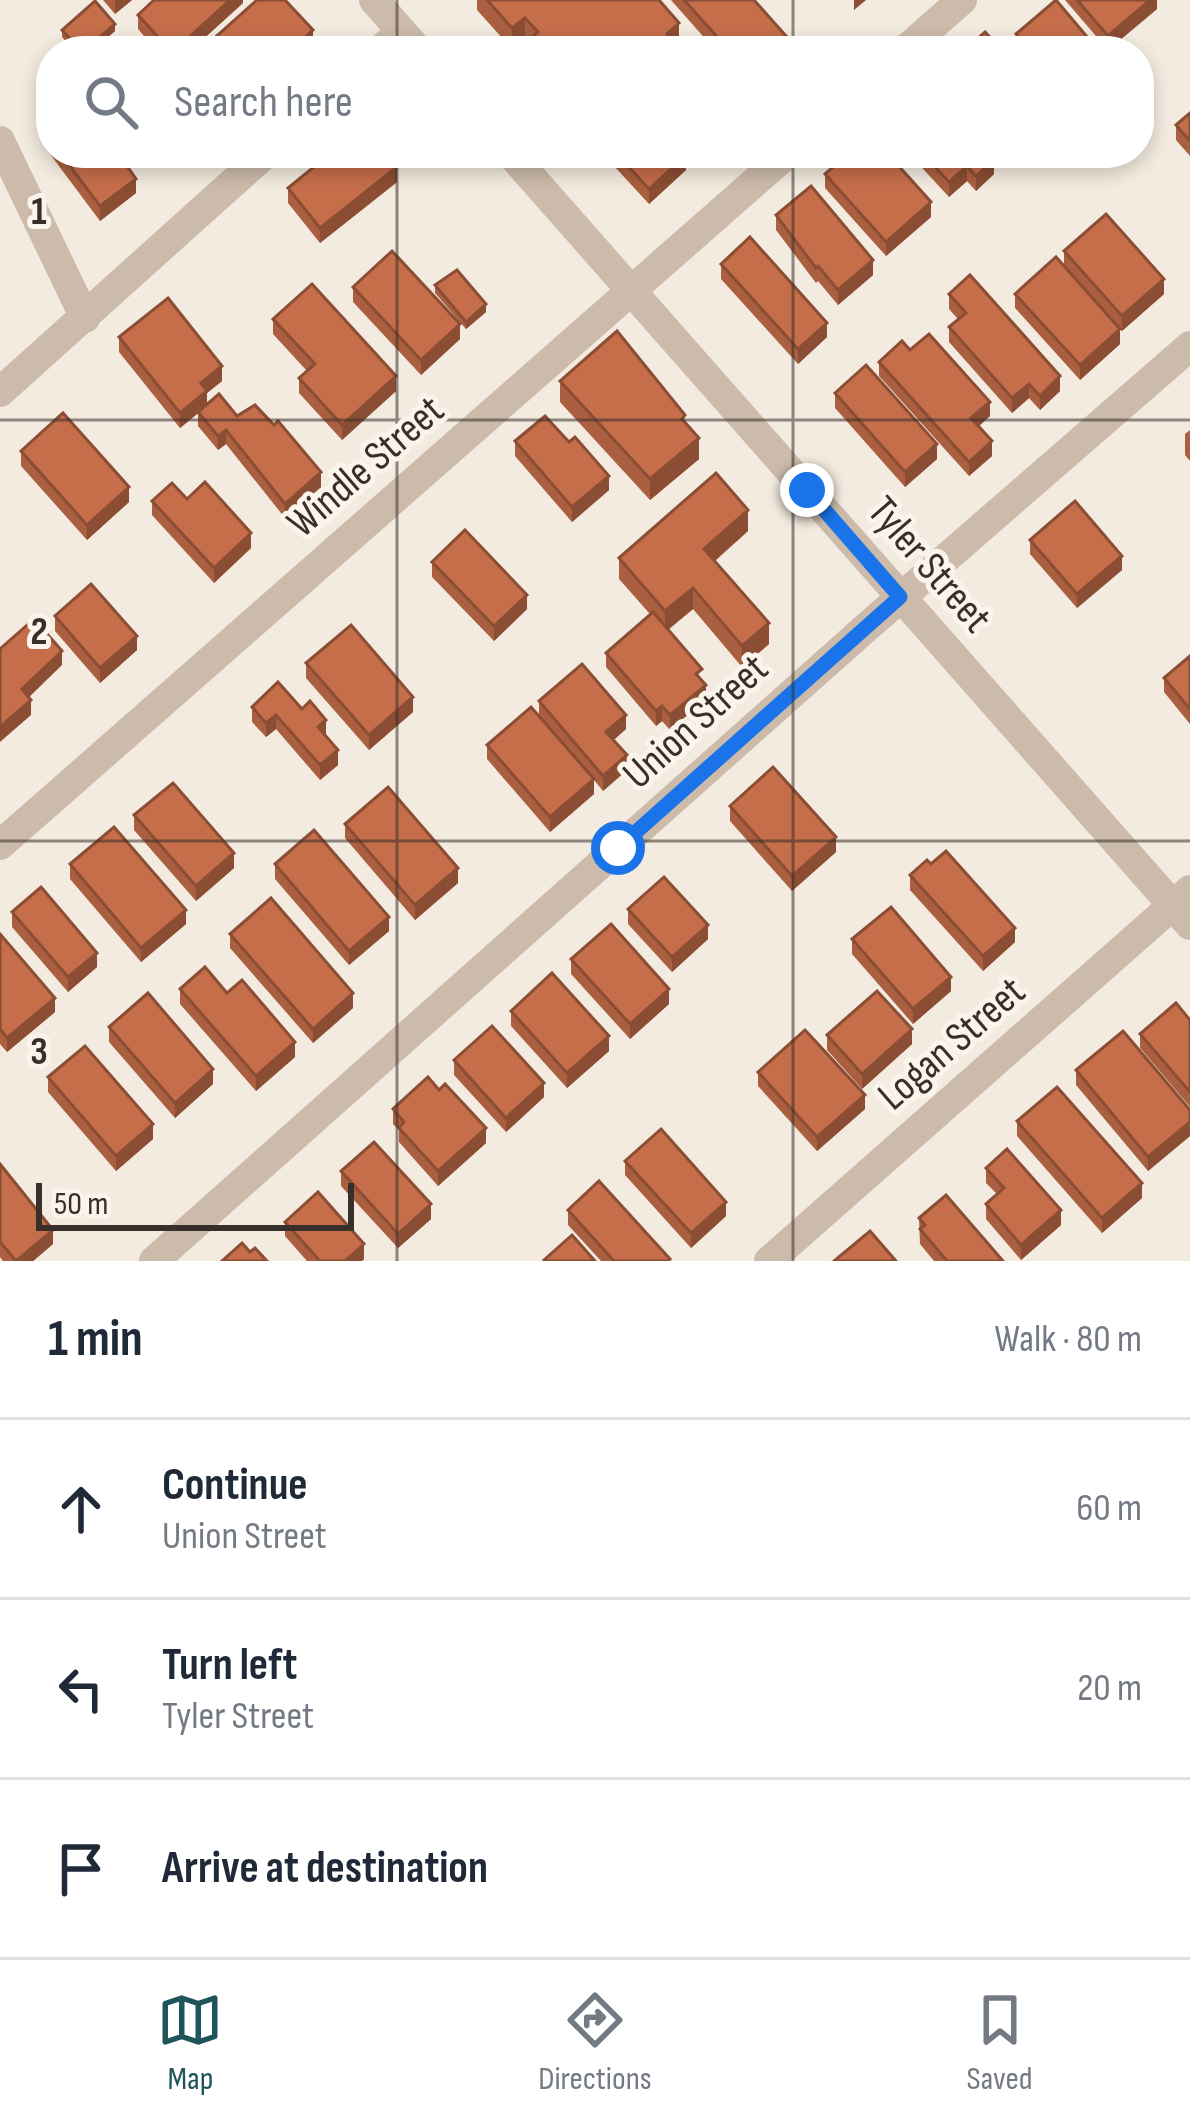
<!DOCTYPE html>
<html lang="en">
<head>
<meta charset="utf-8">
<style>
	:root { --surface:#fff; --page:#f6f6f7; --text:#1f2937; --muted:#747a83; --line:#e0e1e3; --accent:#1f545b }
	body { margin:0; font-family:"Sofia Sans Condensed",sans-serif; background:var(--page); color:var(--text) }
	.scale { position:absolute; left:36px; bottom:30px; width:318px; box-sizing:border-box; padding-left:12px; border:6px solid #392f2a; border-top:0; font-size:33px; line-height:42px; white-space:nowrap; color:#392f2a; -webkit-text-stroke:9px #faf4ec; paint-order:stroke }
	.stop { position:absolute; width:36px; height:36px; margin:-27px; border:9px solid #1a73e8; border-radius:50%; background:#fff }
	.stop.end { background:#1a73e8; border-color:#fff; box-shadow:0 3px 12px #0008 }
	.list { margin:0; padding:0; list-style:none }
	h2 { display:flex; justify-content:space-between; align-items:center; height:156px; margin:0; padding:0 48px; font-size:51px }
	h2 small { font-size:39px; font-weight:400; color:var(--muted) }
	.list li { display:grid; grid-template-columns:78px 1fr auto; gap:36px; align-items:center; box-sizing:border-box; height:180px; padding:0 48px; border-top:3px solid var(--line) }
	.list b { display:block; font-size:45px; white-space:nowrap }
	.list p { margin:0; font-size:39px; white-space:nowrap; color:var(--muted) }
	.list em { font-size:39px; font-style:normal; color:var(--muted) }
	.icon { flex:none; width:66px; height:66px; fill:none; stroke:currentColor; stroke-width:2; stroke-linecap:round; stroke-linejoin:round }
	.map { position:relative; flex:none; width:1190px; height:1261px; overflow:hidden }
	.search { position:absolute; background:var(--surface); box-shadow:0 6px 18px #0003; left:36px; right:36px; top:36px; height:132px; display:flex; align-items:center; gap:30px; box-sizing:border-box; padding:0 42px; border-radius:48px; color:var(--muted); font-size:45px }
	.sheet { height:696px; background:var(--surface) }
	nav { display:flex; justify-content:space-around; align-items:center; box-sizing:border-box; height:168px; border-top:3px solid var(--line); background:var(--surface); font-size:33px; color:var(--muted) }
	nav a { display:grid; justify-items:center; gap:6px }
	nav .on { color:var(--accent) }
	.map>svg:first-child { display:block }
	.lines { fill:none; stroke-linecap:round; stroke-linejoin:round }
	.street { stroke:#cba; stroke-width:30 }
	.wall { fill:#aa5f40 }
	.shaded-wall { fill:#8b4d34 }
	.building { fill:#c66e4a; stroke:#8b4d34; stroke-width:3 }
	.route { stroke:#1a73e8; stroke-width:15 }
	.grid { fill:none; stroke:#392f2a; stroke-width:3; stroke-opacity:0.55 }
	.labels { text-anchor:middle; dominant-baseline:central; stroke-width:10; stroke-linejoin:round; paint-order:stroke }
	.street-label { font-size:42px; fill:#392f2a; stroke:#faf4ec }
	.grid-label { font-size:39px; text-anchor:middle; font-weight:bold; fill:#392f2a; stroke:#faf4ec; stroke-width:10; stroke-linejoin:round; paint-order:stroke }
</style>
</head>
<body>
<div class="map">
<svg width="1190" height="1261" viewBox="0 0 1190 1261">
	<rect width="100%" height="100%" fill="#f3ebdf"/>
	<g class="lines">
		<!-- street -->
		<g class="street">
			<path d="M374 0 419 51"/>
			<path d="M379 51 401 31"/>
			<path d="M904 51 962 0"/>
			<path d="M0 141 85 318"/>
			<path d="M510 153 1190 925"/>
			<path d="M0 392 266 153"/>
			<path d="M0 845 788 153"/>
			<path d="M154 1261 868 626 1190 346"/>
			<path d="M769 1261 1190 890"/>
		</g>
	</g>
	<!-- wall -->
	<g class="wall">
		<path d="M103 0H132L115 14Z"/>
		<path d="M243 0V3L190 51H157L138 29V15Z"/>
		<path d="M477 0H659L679 44 672 51 527 42 525 39 512 49 477 10Z"/>
		<path d="M671 0H754L794 51H716Z"/>
		<path d="M1065 0H1157V9L1108 50Z"/>
		<path d="M62 30 115 31 92 51H74L62 37Z"/>
		<path d="M1016 34 1099 51H1018Z"/>
		<path d="M51 110V153H118L136 193 100 221 44 146V131L50 127 49 111Z"/>
		<path d="M1190 113V156L1176 140V125Z"/>
		<path d="M602 153H683L686 170 649 204Z"/>
		<path d="M913 153H988L994 174 976 191 967 181 949 197 913 158Z"/>
		<path d="M1013 153H1034L1022 164Z"/>
		<path d="M825 174 931 217 886 256 825 188Z"/>
		<path d="M397 182 320 243 288 203V188Z"/>
		<path d="M776 215 873 275 838 305 818 281 816 283 776 230Z"/>
		<path d="M1064 251 1164 294 1122 331 1064 265Z"/>
		<path d="M721 264 827 337 798 364 721 279Z"/>
		<path d="M435 285 486 312 466 329 435 293Z"/>
		<path d="M353 287 460 339 421 375 353 302Z"/>
		<path d="M949 294 1060 391 1040 410 1029 398 1012 413 949 342V327L958 319 949 309Z"/>
		<path d="M1015 294 1120 344 1080 380 1015 308Z"/>
		<path d="M273 319 396 391 342 440 299 393V378L307 371 273 334Z"/>
		<path d="M119 337 222 381 207 393V404L237 416 321 487 285 518 226 444 218 450 198 426V413L180 428 119 352Z"/>
		<path d="M910 350 990 416 979 426 992 456 969 476 879 376V362Z"/>
		<path d="M560 381 685 422 699 459 650 500 560 402Z"/>
		<path d="M835 393 937 459 905 487 835 408Z"/>
		<path d="M1190 430V461L1185 455V434Z"/>
		<path d="M515 441 609 490 572 522 515 456Z"/>
		<path d="M21 451 129 502 87 540 21 466Z"/>
		<path d="M187 499 251 548 214 583 152 515V501Z"/>
		<path d="M748 531 715 561 769 644 742 667 693 609 668 630 702 680 706 699 670 730 662 721 656 726 606 667V653L650 614 619 579V558Z"/>
		<path d="M1030 540 1122 570 1077 608 1030 554Z"/>
		<path d="M432 562 527 609 494 641 432 577Z"/>
		<path d="M55 616 137 650 100 683 55 631Z"/>
		<path d="M1190 656V724L1164 692V678Z"/>
		<path d="M306 663 413 712 369 750 306 678Z"/>
		<path d="M539 701 626 729 614 740 627 770 603 791 594 780V794L550 832 487 759V745L539 716Z"/>
		<path d="M252 707 302 709 326 734 325 735 338 765 320 780 276 729 266 737 252 722Z"/>
		<path d="M730 806 836 852 792 891 730 821Z"/>
		<path d="M134 815 234 868 196 901 134 830Z"/>
		<path d="M345 824 458 883 415 920 345 838Z"/>
		<path d="M70 864 186 924 141 962 70 879Z"/>
		<path d="M275 864 389 931 349 965 275 879Z"/>
		<path d="M910 875 1015 942 983 971 910 890Z"/>
		<path d="M628 909 708 939 672 972 628 924Z"/>
		<path d="M12 912 97 967 68 992 12 927Z"/>
		<path d="M0 934 55 1012 7 1052 0 1044Z"/>
		<path d="M230 934 353 1008 313 1043 230 948Z"/>
		<path d="M852 939 951 991 913 1024 852 954Z"/>
		<path d="M571 959 669 1004 630 1039 571 974Z"/>
		<path d="M180 989 227 993 295 1057 256 1091 180 1004Z"/>
		<path d="M511 1011 609 1051 567 1088 511 1026Z"/>
		<path d="M1190 1020V1107L1140 1048V1034Z"/>
		<path d="M109 1027 213 1084 175 1118 109 1042Z"/>
		<path d="M827 1035 912 1044 862 1089 827 1050Z"/>
		<path d="M454 1060 544 1097 506 1132 454 1075Z"/>
		<path d="M1076 1070 1190 1110V1136L1148 1171 1076 1085Z"/>
		<path d="M758 1072 865 1109 817 1151 758 1086Z"/>
		<path d="M48 1077 153 1139 116 1171 48 1092Z"/>
		<path d="M393 1109 486 1143 438 1186 399 1142V1130L393 1124Z"/>
		<path d="M1017 1121 1142 1198 1102 1233 1017 1136Z"/>
		<path d="M625 1161 726 1216 691 1248 625 1175Z"/>
		<path d="M0 1164 53 1244 33 1261H3L0 1257Z"/>
		<path d="M986 1168 1061 1225 1021 1260 986 1219V1204L997 1194 986 1183Z"/>
		<path d="M341 1171 431 1219 398 1248 341 1186Z"/>
		<path d="M568 1210 670 1261H601L568 1225Z"/>
		<path d="M919 1218 1003 1261H934L920 1244Z"/>
		<path d="M285 1222 364 1259 362 1261H307L285 1236Z"/>
	</g>
	<!-- shaded-wall -->
	<g class="shaded-wall">
		<path d="M115 0H132L115 14Z"/>
		<path d="M230 0H243V3L190 51H174Z"/>
		<path d="M854 0H866L854 10Z"/>
		<path d="M1150 0H1157V9L1108 50V36Z"/>
		<path d="M525 18V39L512 49V28Z"/>
		<path d="M679 23V44L672 51H660L667 34Z"/>
		<path d="M115 24V31L92 51H84Z"/>
		<path d="M313 30V45L306 51H290Z"/>
		<path d="M1022 153H1034L1022 164Z"/>
		<path d="M686 155V170L649 204V189Z"/>
		<path d="M994 160V174L976 191V176Z"/>
		<path d="M967 166V181L949 197V182Z"/>
		<path d="M397 167V182L320 243V228Z"/>
		<path d="M136 179V193L100 221V206Z"/>
		<path d="M931 202V217L886 256V242Z"/>
		<path d="M873 260V275L838 305V290Z"/>
		<path d="M1164 279V294L1122 331V316Z"/>
		<path d="M486 304V312L466 329V322Z"/>
		<path d="M827 323V337L798 364V349Z"/>
		<path d="M460 324V339L421 375V360Z"/>
		<path d="M1120 329V344L1080 380V365Z"/>
		<path d="M222 366V381L207 393V406L180 428V413L201 383Z"/>
		<path d="M396 376V391L342 440V425Z"/>
		<path d="M1060 376V391L1040 410V396Z"/>
		<path d="M1029 384V398L1012 413V398Z"/>
		<path d="M990 402V416L971 433V418Z"/>
		<path d="M226 430V444L218 450V436Z"/>
		<path d="M699 438V459L650 500V479Z"/>
		<path d="M992 441V456L969 476V462Z"/>
		<path d="M937 444V459L905 487V472Z"/>
		<path d="M321 472V487L285 518V504Z"/>
		<path d="M609 476V490L572 522V507Z"/>
		<path d="M129 487V502L87 540V525Z"/>
		<path d="M748 510V531L704 570V549Z"/>
		<path d="M251 533V548L214 583V568Z"/>
		<path d="M1122 556V570L1077 608V594Z"/>
		<path d="M693 588V609L665 632V611Z"/>
		<path d="M527 595V609L494 641V626Z"/>
		<path d="M769 623V644L742 667V646Z"/>
		<path d="M137 636V650L100 683V668Z"/>
		<path d="M62 651V665L22 704V689Z"/>
		<path d="M706 685V699L670 730V715Z"/>
		<path d="M413 697V712L369 750V735Z"/>
		<path d="M31 700V715L0 742V727Z"/>
		<path d="M662 706V721L656 726V711Z"/>
		<path d="M276 715V729L266 737V723Z"/>
		<path d="M626 715V729L606 746V732Z"/>
		<path d="M326 720V734L318 742V727Z"/>
		<path d="M338 750V765L320 780V765Z"/>
		<path d="M627 755V770L603 791V776Z"/>
		<path d="M594 779V794L550 832V817Z"/>
		<path d="M836 837V852L792 891V876Z"/>
		<path d="M234 853V868L196 901V886Z"/>
		<path d="M458 868V883L415 920V905Z"/>
		<path d="M186 910V924L141 962V948Z"/>
		<path d="M389 917V931L349 965V951Z"/>
		<path d="M708 925V939L672 972V957Z"/>
		<path d="M1015 928V942L983 971V956Z"/>
		<path d="M97 953V967L68 992V977Z"/>
		<path d="M951 977V991L913 1024V1009Z"/>
		<path d="M669 989V1004L630 1039V1024Z"/>
		<path d="M353 993V1008L313 1043V1029Z"/>
		<path d="M55 998V1012L7 1052V1038Z"/>
		<path d="M912 1029V1044L862 1089V1074Z"/>
		<path d="M609 1036V1051L567 1088V1073Z"/>
		<path d="M295 1042V1057L256 1091V1076Z"/>
		<path d="M213 1069V1084L175 1118V1103Z"/>
		<path d="M544 1083V1097L506 1132V1118Z"/>
		<path d="M865 1095V1109L817 1151V1137Z"/>
		<path d="M1190 1122V1136L1148 1171V1157Z"/>
		<path d="M153 1124V1139L116 1171V1156Z"/>
		<path d="M486 1128V1143L438 1186V1171Z"/>
		<path d="M1142 1183V1198L1102 1233V1218Z"/>
		<path d="M726 1202V1216L691 1248V1233Z"/>
		<path d="M431 1204V1219L398 1248V1234Z"/>
		<path d="M1061 1210V1225L1021 1260V1245Z"/>
		<path d="M53 1230V1244L33 1261H16Z"/>
		<path d="M364 1244V1259L362 1261H345Z"/>
	</g>
	<!-- building -->
	<g class="building">
		<path d="M154 0H230L174 51H171L138 15Z"/>
		<path d="M257 0H285L313 30 290 51H200Z"/>
		<path d="M487 0H659L679 23 667 34 672 40 660 51H516L538 32 525 18 512 28Z"/>
		<path d="M684 0H754L794 45 788 51H730Z"/>
		<path d="M1056 0 1099 51H1030L1016 34Z"/>
		<path d="M1077 0H1150L1108 36Z"/>
		<path d="M95 1 115 24 84 51H81L62 30Z"/>
		<path d="M985 32 1003 51H964Z"/>
		<path d="M1190 113V141L1176 125Z"/>
		<path d="M51 126V140L44 131Z"/>
		<path d="M60 153H118L136 179 100 206Z"/>
		<path d="M331 153H385L397 167 320 228 288 188Z"/>
		<path d="M616 153H683L686 155 649 189Z"/>
		<path d="M849 153H887L931 202 886 242 825 174Z"/>
		<path d="M922 153H988L994 160 976 176 967 166 949 182Z"/>
		<path d="M811 186 873 260 838 290 818 266 816 268 776 215Z"/>
		<path d="M1106 214 1164 279 1122 316 1064 251Z"/>
		<path d="M750 237 827 323 798 349 721 264Z"/>
		<path d="M392 251 460 324 421 360 353 287Z"/>
		<path d="M1056 257 1120 329 1080 365 1015 294Z"/>
		<path d="M457 270 486 304 466 322 435 285Z"/>
		<path d="M970 275 1060 376 1040 396 1029 384 1012 398 949 327 966 313 949 294Z"/>
		<path d="M312 284 396 376 342 425 299 378 315 364 273 319Z"/>
		<path d="M168 298 222 366 201 383 207 391 180 413 119 337Z"/>
		<path d="M617 331 685 415 682 419 699 438 650 479 560 381Z"/>
		<path d="M929 334 990 402 971 418 992 441 969 462 879 362 902 341 910 350Z"/>
		<path d="M866 365 937 444 905 472 835 393Z"/>
		<path d="M219 394 237 416 255 405 274 425 278 421 321 472 285 504 226 430 218 436 198 412Z"/>
		<path d="M63 413 129 487 87 525 21 451Z"/>
		<path d="M545 416 569 442 575 437 609 476 572 507 515 441Z"/>
		<path d="M716 473 748 510 704 549 769 623 742 646 693 588 665 611 619 558Z"/>
		<path d="M205 482 251 533 214 568 152 501 172 483 187 499Z"/>
		<path d="M1075 501 1122 556 1077 594 1030 540Z"/>
		<path d="M465 530 527 595 494 626 432 562Z"/>
		<path d="M91 584 137 636 100 668 55 616Z"/>
		<path d="M653 612 702 669 696 674 706 685 670 715 662 706 656 711 606 653Z"/>
		<path d="M34 619 62 651 22 689 31 700 0 727V649Z"/>
		<path d="M351 625 413 697 369 735 306 663Z"/>
		<path d="M1190 656V709L1164 678Z"/>
		<path d="M582 664 626 715 606 732 627 755 603 776 539 701Z"/>
		<path d="M278 682 302 709 310 701 326 720 318 727 338 750 320 765 276 715 266 723 252 707Z"/>
		<path d="M531 707 594 779 550 817 487 745Z"/>
		<path d="M773 767 836 837 792 876 730 806Z"/>
		<path d="M173 783 234 853 196 886 134 815Z"/>
		<path d="M388 787 458 868 415 905 345 824Z"/>
		<path d="M114 827 186 910 141 948 70 864Z"/>
		<path d="M314 830 389 917 349 951 275 864Z"/>
		<path d="M946 851 1015 928 983 956 910 875 927 860 931 864Z"/>
		<path d="M664 877 708 925 672 957 628 909Z"/>
		<path d="M41 887 97 953 68 977 12 912Z"/>
		<path d="M271 898 353 993 313 1029 230 934Z"/>
		<path d="M891 907 951 977 913 1009 852 939Z"/>
		<path d="M611 924 669 989 630 1024 571 959Z"/>
		<path d="M0 934 55 998 7 1038 0 1029Z"/>
		<path d="M205 967 227 993 242 980 295 1042 256 1076 180 989Z"/>
		<path d="M552 973 609 1036 567 1073 511 1011Z"/>
		<path d="M877 991 912 1029 862 1074 827 1035Z"/>
		<path d="M148 993 213 1069 175 1103 109 1027Z"/>
		<path d="M1176 1003 1190 1020V1092L1140 1034Z"/>
		<path d="M492 1026 544 1083 506 1118 454 1060Z"/>
		<path d="M805 1030 865 1095 817 1137 758 1072Z"/>
		<path d="M1123 1031 1190 1110V1122L1148 1157 1076 1070Z"/>
		<path d="M85 1046 153 1124 116 1156 48 1077Z"/>
		<path d="M428 1077 439 1090 445 1084 486 1128 438 1171 399 1128 404 1122 393 1109Z"/>
		<path d="M1057 1087 1142 1183 1102 1218 1017 1121Z"/>
		<path d="M661 1129 726 1202 691 1233 625 1161Z"/>
		<path d="M374 1142 431 1204 398 1234 341 1171Z"/>
		<path d="M1007 1149 1061 1210 1021 1245 986 1204 1004 1188 986 1168Z"/>
		<path d="M0 1164 53 1230 16 1261 0 1242Z"/>
		<path d="M599 1181 670 1259 668 1261H614L568 1210Z"/>
		<path d="M318 1192 364 1244 345 1261H320L285 1222Z"/>
		<path d="M946 1195 1003 1261H947L920 1229 925 1225 919 1218Z"/>
		<path d="M870 1231 896 1261H834Z"/>
		<path d="M572 1235 595 1261H545L544 1260Z"/>
		<path d="M242 1243 250 1252 255 1248 267 1261H222Z"/>
	</g>
	<g class="lines">
		<!-- route -->
		<path class="route" d="M618 848 900 597 807 490"/>
	</g>
	<!-- grid -->
	<path class="grid" d="M397 0V51M793 0V51M397 153V1261M793 153V1261M0 420H1190M0 841H1190"/>
	<g class="labels">
		<!-- street labels -->
		<g class="street-label">
			<text transform="translate(366 467) rotate(-41)">Windle Street</text>
			<text transform="translate(929 565) rotate(49)">Tyler Street</text>
			<text transform="translate(696 722) rotate(-42)">Union Street</text>
			<text transform="translate(952 1044) rotate(-41)">Logan Street</text>
		</g>
	</g>
	<g class="grid-label">
		<text x="39" y="224">1</text>
		<text x="39" y="644">2</text>
		<text x="39" y="1064">3</text>
	</g>
</svg>
<div class="scale">50 m</div>
<div class="stop" style="left:618px;top:848px"></div>
<div class="stop end" style="left:807px;top:490px"></div>
<div class="search"><svg class="icon" aria-label="search" viewBox="0 0 24 24"><circle cx="10" cy="10" r="6"/><path d="M15 15l6 6"/></svg>Search here</div>
</div>
<section class="sheet">
<h2>1 min<small>Walk · 80 m</small></h2>
<ul class="list">
<li><svg class="icon" aria-label="ahead" viewBox="0 0 24 24"><path d="M12 20V5M6 11l6-6 6 6"/></svg><div><b>Continue</b><p>Union Street</p></div><em>60 m</em></li>
<li><svg class="icon" aria-label="left" viewBox="0 0 24 24"><path d="M17 20v-9H6M10 6l-5 5 5 5"/></svg><div><b>Turn left</b><p>Tyler Street</p></div><em>20 m</em></li>
<li><svg class="icon" aria-label="arrive" viewBox="0 0 24 24"><path d="M6 21V4h12l-3 4 3 4H6"/></svg><div><b>Arrive at destination</b></div></li>
</ul>
</section>
<nav>
<a class="on"><svg class="icon" aria-label="map" viewBox="0 0 24 24"><path d="M3 6l6-2 6 2 6-2v14l-6 2-6-2-6 2zM9 4v14M15 6v14"/></svg>Map</a>
<a><svg class="icon" aria-label="directions" viewBox="0 0 24 24"><path d="M12 3l9 9-9 9-9-9zM9 14v-3h6M13 9l2 2-2 2"/></svg>Directions</a>
<a><svg class="icon" aria-label="saved" viewBox="0 0 24 24"><path d="M7 4h10v16l-5-4-5 4z"/></svg>Saved</a>
</nav>
</body>
</html>
